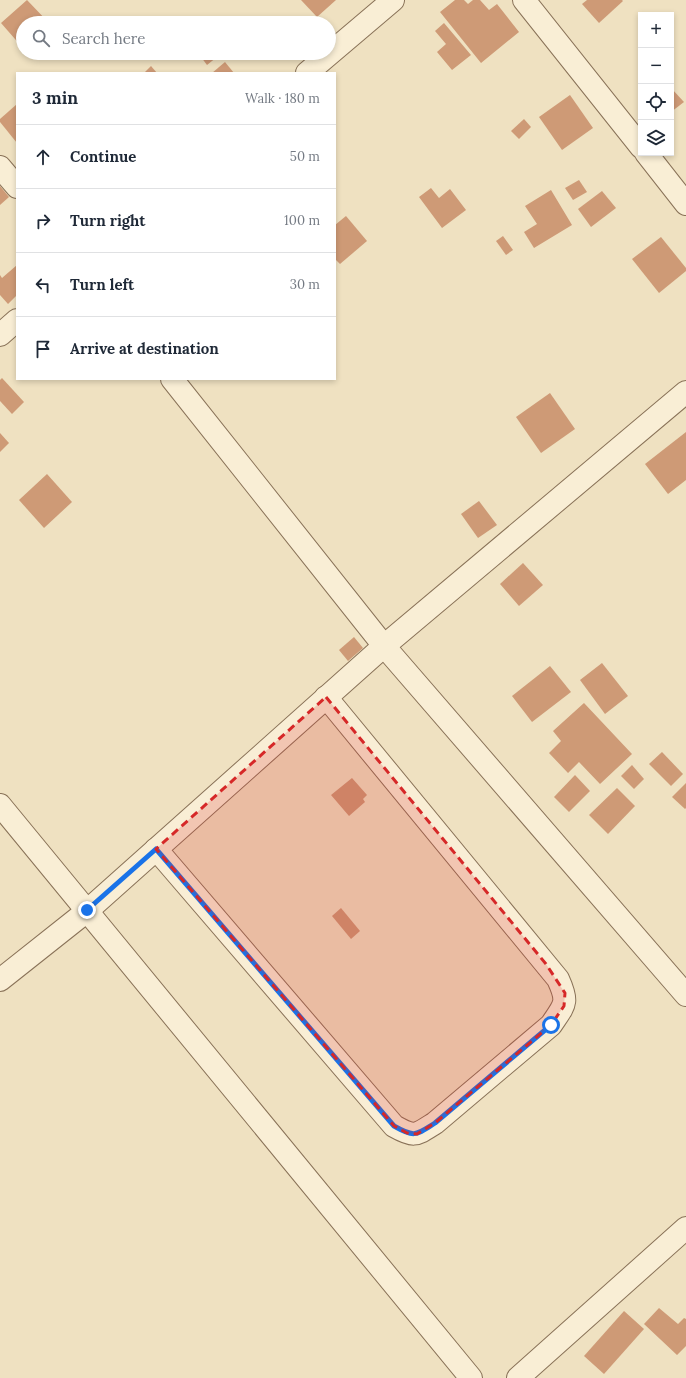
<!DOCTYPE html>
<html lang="en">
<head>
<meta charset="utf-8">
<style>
	:root { --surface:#fff; --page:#f6f6f7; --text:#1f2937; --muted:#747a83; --line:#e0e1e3 }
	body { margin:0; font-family:Lora,serif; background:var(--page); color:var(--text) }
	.controls { position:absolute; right:12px; top:12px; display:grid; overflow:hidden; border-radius:0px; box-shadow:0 2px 6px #0003 }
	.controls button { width:36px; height:36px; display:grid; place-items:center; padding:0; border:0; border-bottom:1px solid var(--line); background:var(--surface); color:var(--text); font:20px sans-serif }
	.stop { position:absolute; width:12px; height:12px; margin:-9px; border:3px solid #1a73e8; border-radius:50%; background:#fff }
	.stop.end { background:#1a73e8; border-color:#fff; box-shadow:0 1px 4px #0008 }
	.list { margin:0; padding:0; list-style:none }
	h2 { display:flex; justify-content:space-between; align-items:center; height:52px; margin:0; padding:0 16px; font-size:17px }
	h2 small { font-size:13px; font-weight:400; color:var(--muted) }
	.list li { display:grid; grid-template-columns:26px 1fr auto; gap:12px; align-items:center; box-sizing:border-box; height:64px; padding:0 16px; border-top:1px solid var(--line) }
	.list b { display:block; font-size:15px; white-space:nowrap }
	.list em { font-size:13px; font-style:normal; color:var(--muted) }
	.icon { flex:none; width:22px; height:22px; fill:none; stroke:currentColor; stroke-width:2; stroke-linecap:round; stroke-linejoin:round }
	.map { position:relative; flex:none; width:686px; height:1378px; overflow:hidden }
	.search { position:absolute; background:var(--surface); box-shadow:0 2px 6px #0003; left:16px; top:16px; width:320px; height:44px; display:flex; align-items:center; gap:10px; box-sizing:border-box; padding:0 14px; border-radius:22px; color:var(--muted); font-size:15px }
	.panel { position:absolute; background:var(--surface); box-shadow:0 2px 6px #0003; left:16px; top:72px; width:320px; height:308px; border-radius:0px }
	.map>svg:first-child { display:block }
	.building { fill:#ce9a76 }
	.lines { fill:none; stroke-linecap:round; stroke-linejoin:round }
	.street-casing { stroke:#897258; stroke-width:24 }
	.street { stroke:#f9eed5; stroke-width:22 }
	.route { stroke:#1a73e8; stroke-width:5 }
	.marked { fill:#d62828; fill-opacity:0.2; stroke:#d62828; stroke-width:3; stroke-dasharray:8 5; stroke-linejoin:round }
</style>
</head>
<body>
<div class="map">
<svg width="686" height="1378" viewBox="0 0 686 1378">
	<rect width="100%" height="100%" fill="#efe1c1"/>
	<!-- building -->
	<g class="building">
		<path d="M27 0 49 23H23V45L22 47 1 23Z"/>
		<path d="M301 0H336L317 17Z"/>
		<path d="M455 0H464L468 4 473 0H480L489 10 497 4 519 32 481 63 440 12Z"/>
		<path d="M587 0H622L623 1 599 23 582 4Z"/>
		<path d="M444 23 471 55 452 70 437 52 446 44 435 31Z"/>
		<path d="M150 53H164L156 60Z"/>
		<path d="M198 53H222L207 65Z"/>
		<path d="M225 62 234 73H212Z"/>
		<path d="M151 66 157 73H144Z"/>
		<path d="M672 89 684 102 671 112V90Z"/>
		<path d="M570 95 593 128 562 150 539 117Z"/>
		<path d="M17 104V143L0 122V119Z"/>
		<path d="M524 119 531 127 519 139 511 131Z"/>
		<path d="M579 180 587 192 573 200 565 188Z"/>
		<path d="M0 186 9 197 0 205Z"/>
		<path d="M431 188 439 198 450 189 466 210 442 228 419 197Z"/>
		<path d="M551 190 572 225 534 248 524 232 537 224 525 206Z"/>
		<path d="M602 191 616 208 591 227 578 209Z"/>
		<path d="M346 216 367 241 340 264 335 259V225Z"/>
		<path d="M503 236 513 250 506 255 496 241Z"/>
		<path d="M661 237 686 268V271L659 293 632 259Z"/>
		<path d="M17 265V295L8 304 0 295V275L2 278Z"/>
		<path d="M2 378 24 402 12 414 0 401V380Z"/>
		<path d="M550 393 575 429 541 453 516 417Z"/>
		<path d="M686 432V480L668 494 645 464Z"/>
		<path d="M0 433 9 443 0 452Z"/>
		<path d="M47 474 72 502 44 528 19 500Z"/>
		<path d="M479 501 497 525 478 538 461 514Z"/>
		<path d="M523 563 543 585 519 606 500 584Z"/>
		<path d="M354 637 363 648 348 661 339 650Z"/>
		<path d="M602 663 628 696 605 714 580 680Z"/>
		<path d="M550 666 571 692 532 722 512 696Z"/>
		<path d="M584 703 632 754 600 784 579 762 568 773 549 753 561 741 553 731Z"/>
		<path d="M662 752 683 774 671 786 649 764Z"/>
		<path d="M632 765 644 779 634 789 621 776Z"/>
		<path d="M575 775 590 791 569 812 554 797Z"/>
		<path d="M352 778 367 795 363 799 365 802 349 816 331 795Z"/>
		<path d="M686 783V808L685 809 672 797Z"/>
		<path d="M617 788 635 806 608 834 589 815Z"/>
		<path d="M341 908 360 931 351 939 332 916Z"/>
		<path d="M659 1308 678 1324 684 1318 686 1319V1346L677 1355 644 1324Z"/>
		<path d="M624 1311 644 1329 604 1374 584 1356Z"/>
	</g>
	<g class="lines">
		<!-- street casing -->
		<g class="street-casing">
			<g id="street">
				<path d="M524 0 641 147"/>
				<path d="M307 73 393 0"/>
				<path d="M646 153 686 204"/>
				<path d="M0 167 17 187"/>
				<path d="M0 335 17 320"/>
				<path d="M172 379 384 646 686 995"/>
				<path d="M0 805 471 1378"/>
				<path d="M156 849 394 1126C415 1138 416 1135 435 1123L551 1025C565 1004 569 1003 558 979L326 697"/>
				<path d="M0 980 87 911 384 646 686 392"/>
				<path d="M518 1378 686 1228"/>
			</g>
		</g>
		<!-- street -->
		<use href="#street" class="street"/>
	</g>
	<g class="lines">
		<!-- route -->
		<path class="route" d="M87 910 156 849 394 1126C415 1138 416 1135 435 1123L551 1025"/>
	</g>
	<!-- marked area -->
	<path class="marked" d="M326 697 546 964 565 993 564 1006 551 1025 435 1123 417 1134 407 1133 394 1126 156 849Z"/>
</svg>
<div class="controls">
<button>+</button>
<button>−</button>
<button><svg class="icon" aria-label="locate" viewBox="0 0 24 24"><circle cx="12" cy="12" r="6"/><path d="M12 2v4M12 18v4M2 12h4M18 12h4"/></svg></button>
<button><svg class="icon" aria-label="layers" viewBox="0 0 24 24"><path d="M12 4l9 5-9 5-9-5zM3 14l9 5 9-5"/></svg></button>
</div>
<div class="stop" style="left:551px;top:1025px"></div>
<div class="stop end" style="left:87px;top:910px"></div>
<div class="search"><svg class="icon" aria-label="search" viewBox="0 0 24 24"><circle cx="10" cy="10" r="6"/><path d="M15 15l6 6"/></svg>Search here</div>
<section class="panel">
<h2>3 min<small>Walk · 180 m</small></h2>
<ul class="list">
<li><svg class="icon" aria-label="ahead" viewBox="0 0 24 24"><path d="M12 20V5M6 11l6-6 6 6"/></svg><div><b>Continue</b></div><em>50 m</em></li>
<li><svg class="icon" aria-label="right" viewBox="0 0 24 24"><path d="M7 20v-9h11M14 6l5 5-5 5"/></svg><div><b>Turn right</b></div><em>100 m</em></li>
<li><svg class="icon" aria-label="left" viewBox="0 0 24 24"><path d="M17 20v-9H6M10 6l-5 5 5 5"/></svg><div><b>Turn left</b></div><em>30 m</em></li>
<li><svg class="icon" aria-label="arrive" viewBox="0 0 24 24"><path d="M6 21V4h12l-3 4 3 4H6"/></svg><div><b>Arrive at destination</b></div></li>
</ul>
</section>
</div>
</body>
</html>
